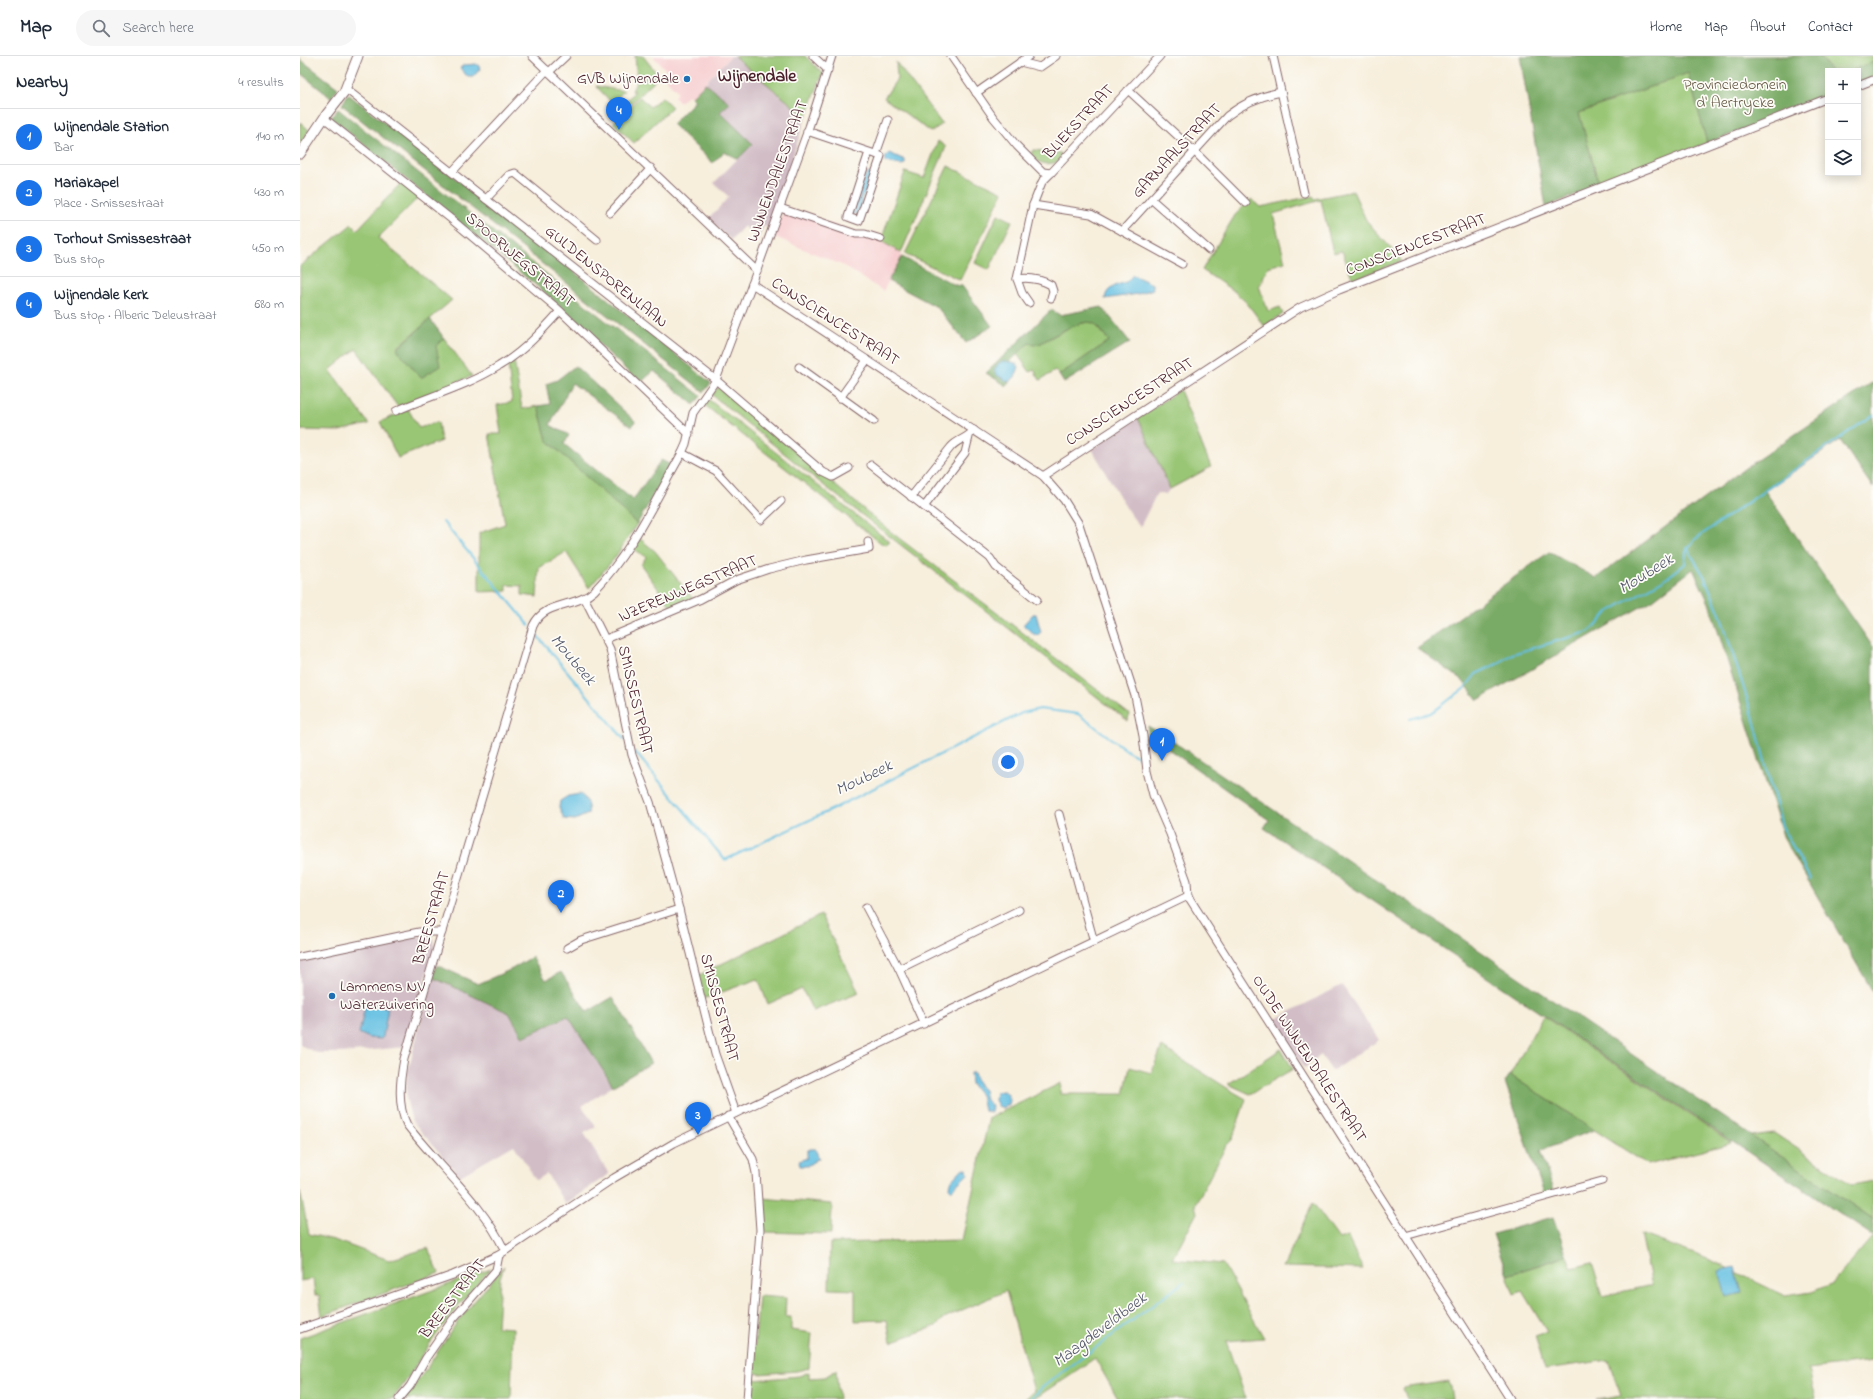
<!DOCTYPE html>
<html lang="en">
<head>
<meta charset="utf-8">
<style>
	:root { --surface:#fff; --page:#f6f6f7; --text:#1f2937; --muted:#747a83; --line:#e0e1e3; --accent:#1a73e8 }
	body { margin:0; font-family:"Indie Flower",sans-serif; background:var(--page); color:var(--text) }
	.controls { position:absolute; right:12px; top:12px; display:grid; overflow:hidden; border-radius:0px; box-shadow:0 2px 10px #0003 }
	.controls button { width:36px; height:36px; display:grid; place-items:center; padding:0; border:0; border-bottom:1px solid var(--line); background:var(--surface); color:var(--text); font:20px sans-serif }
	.you { position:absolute; left:708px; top:706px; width:14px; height:14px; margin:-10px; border:3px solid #fff; border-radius:50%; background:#1a73e8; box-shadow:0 0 0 6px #1a73e833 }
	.badge { display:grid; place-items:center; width:26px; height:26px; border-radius:50%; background:var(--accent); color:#fff; font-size:13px; font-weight:700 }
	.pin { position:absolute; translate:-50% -33px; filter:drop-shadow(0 1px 2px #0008) }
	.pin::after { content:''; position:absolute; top:21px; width:14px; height:12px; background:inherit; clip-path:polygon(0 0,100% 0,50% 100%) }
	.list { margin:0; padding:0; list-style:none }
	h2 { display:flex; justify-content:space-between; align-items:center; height:52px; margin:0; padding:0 16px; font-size:17px }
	h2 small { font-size:13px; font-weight:400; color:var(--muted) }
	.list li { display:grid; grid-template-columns:26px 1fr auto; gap:12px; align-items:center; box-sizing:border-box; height:56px; padding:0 16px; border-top:1px solid var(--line) }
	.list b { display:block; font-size:15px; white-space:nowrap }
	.list p { margin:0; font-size:13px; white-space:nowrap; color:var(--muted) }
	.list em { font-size:13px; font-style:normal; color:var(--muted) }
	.icon { flex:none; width:22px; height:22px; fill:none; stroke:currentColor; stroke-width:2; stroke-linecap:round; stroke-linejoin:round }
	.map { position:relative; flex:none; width:1573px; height:1343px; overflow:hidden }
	header { display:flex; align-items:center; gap:24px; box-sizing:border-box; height:56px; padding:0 20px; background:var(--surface); border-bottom:1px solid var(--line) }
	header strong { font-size:19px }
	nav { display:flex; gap:22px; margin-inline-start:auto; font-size:14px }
	.search { width:280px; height:36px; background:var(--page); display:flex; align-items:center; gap:10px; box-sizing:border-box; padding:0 14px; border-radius:22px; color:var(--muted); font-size:15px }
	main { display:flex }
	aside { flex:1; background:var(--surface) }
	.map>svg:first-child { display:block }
	.built { fill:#f7cfd1 }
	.industrial { fill:#d2bdc6 }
	.green { fill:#99c674; stroke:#727250 }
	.forest { fill:#7aab66; stroke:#626548 }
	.water { fill:#65c0e2; stroke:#587086 }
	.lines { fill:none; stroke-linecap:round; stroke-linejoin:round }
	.stream { stroke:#65c0e2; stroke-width:2 }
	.minor-casing { stroke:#876769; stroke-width:9 }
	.tertiary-casing { stroke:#876769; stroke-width:11 }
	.minor { stroke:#fff; stroke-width:7 }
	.tertiary { stroke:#fff; stroke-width:9 }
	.poi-dot { fill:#1f6fb2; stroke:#fdfcf7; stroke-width:1.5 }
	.labels { text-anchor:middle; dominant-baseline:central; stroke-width:3.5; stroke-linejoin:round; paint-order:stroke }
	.poi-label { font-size:16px; fill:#4a1f2b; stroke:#fdfcf7; text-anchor:end }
	.park-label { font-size:16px; fill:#665945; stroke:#fdfcf7 }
	.street-label { font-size:16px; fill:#4a1f2b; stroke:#fdfcf7 }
	.water-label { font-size:17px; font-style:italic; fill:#53576b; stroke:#fdfcf7 }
	.quarter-label { font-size:18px; font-weight:bold; fill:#4a1f2b; stroke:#fdfcf7 }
</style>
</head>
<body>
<header>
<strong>Map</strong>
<div class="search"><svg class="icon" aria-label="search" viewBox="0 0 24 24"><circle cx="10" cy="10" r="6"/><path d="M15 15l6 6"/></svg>Search here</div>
<nav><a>Home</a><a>Map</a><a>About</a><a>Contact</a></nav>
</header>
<main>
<aside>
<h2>Nearby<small>4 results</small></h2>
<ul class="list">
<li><span class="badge">1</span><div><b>Wijnendale Station</b><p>Bar</p></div><em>140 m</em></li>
<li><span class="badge">2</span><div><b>Mariakapel</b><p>Place · Smissestraat</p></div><em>430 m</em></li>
<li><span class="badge">3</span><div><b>Torhout Smissestraat</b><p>Bus stop</p></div><em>450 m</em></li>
<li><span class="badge">4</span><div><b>Wijnendale Kerk</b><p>Bus stop · Alberic Deleustraat</p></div><em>680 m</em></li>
</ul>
</aside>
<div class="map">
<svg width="1573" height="1343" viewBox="0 0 1573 1343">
	<rect width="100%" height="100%" fill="#fdfcf7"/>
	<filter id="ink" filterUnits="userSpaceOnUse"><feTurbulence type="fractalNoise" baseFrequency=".025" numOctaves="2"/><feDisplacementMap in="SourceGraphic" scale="8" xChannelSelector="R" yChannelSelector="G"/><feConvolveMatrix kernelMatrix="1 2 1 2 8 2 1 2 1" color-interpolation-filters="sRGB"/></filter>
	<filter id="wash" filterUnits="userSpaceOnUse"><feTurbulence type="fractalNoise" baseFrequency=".012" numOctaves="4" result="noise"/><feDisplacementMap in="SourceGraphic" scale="16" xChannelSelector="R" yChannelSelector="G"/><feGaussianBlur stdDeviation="0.9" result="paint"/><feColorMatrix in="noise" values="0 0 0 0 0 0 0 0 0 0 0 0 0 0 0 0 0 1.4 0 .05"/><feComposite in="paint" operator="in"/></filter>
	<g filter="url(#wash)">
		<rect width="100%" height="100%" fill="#f7eedb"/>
		<!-- built -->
		<g class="built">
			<path d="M353 0H431L391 41 388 39 380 46 374 41 378 36 363 20 367 15Z"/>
			<path d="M484 152 581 185 601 197 602 201 583 235 544 210 475 181Z"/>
		</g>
		<!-- industrial -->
		<g class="industrial">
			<path d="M431 0H434L506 61 469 172 464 170 458 183 444 170 431 184 408 163 429 141 414 127 452 88 420 56 430 47 405 27Z"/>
			<path d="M838 362 870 433 865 439 857 437 840 471 828 455 792 393Z"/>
			<path d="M127 879 134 883 135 892 105 991 42 997H17L0 989V905Z"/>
			<path d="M132 921 209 957 223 981 268 960 313 1030 282 1050 296 1071 284 1077 309 1118 265 1148 247 1118 236 1124 214 1089 160 1120 112 1065 106 1042 107 1019Z"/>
			<path d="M1042 929 1079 984 1032 1015 1021 999 1004 1012 970 961 976 963Z"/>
		</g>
		<!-- green -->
		<g class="green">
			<path d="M335 0H343L359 20 318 60 315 58 335 35H332L337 24Z"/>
			<path d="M434 0H505L523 17 506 61Z"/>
			<path d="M1520 0H1573V31L1558 15H1531Z"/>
			<path d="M596 6 642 68 631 76 584 42 597 23Z"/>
			<path d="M1388 17 1407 87 1299 129 1279 57Z"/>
			<path d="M296 30 324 35 312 47Z"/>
			<path d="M340 41 350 51 362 41 372 51 334 87 313 67Z"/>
			<path d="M0 66 9 74 1 88H0Z"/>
			<path d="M638 85 646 91 601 197 581 185 605 116 624 122Z"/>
			<path d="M734 94 761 97 759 105C751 109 742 109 734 103L731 96Z"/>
			<path d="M648 110 703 136 660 224 605 198Z"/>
			<path d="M101 127 119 141 78 182 152 244 97 292 136 290 144 282 172 320 98 351 56 293 30 314 69 368 39 375 0 374V210L52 168 57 174Z"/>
			<path d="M1053 135 1066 164 1102 205 1053 224 1042 195 1033 197 1021 144 973 158 985 206 968 211 959 230 968 255 980 251 983 258 964 270 947 247 935 236 902 214 935 159 951 143 960 151 1013 140 1014 143Z"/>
			<path d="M698 158 712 165 689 214 675 207Z"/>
			<path d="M789 266 795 268 809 285 759 319 755 315 740 324 734 314 730 316 717 298 729 287 739 288 774 269Z"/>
			<path d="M214 304 222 353 238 350 247 384 337 468 314 503 289 532 266 496 239 512 237 541 222 539V530L207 529V535L179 536V477L205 468 189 378H201L197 349 212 346 208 308Z"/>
			<path d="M418 331 591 476 829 658 828 665 522 428 412 339Z"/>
			<path d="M880 334 911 411 870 433 838 362Z"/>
			<path d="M408 343 590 486 586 489 581 487 403 348Z"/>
			<path d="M108 353 119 372 138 366 141 385 98 402 80 366Z"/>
			<path d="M339 482 355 495 393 543 372 552 341 509 346 501 332 492Z"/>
			<path d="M521 859 559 937 513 955 502 933 468 948 458 923 403 943 397 920Z"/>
			<path d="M1243 960 1432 1087 1348 1109 1210 1019Z"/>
			<path d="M862 991 932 1035 946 1043 932 1084 926 1090 895 1149 897 1157 872 1203 923 1208 964 1282 926 1285 946 1343H818L795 1302 734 1343H725L734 1335 706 1235 644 1262 636 1270 591 1286 587 1264 555 1265V1234L529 1233 530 1187 662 1184 689 1062 761 1027 760 1038H824L830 1011 851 1017Z"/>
			<path d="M981 993 993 1013 950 1038 928 1028Z"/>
			<path d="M1474 1077 1552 1129 1573 1125V1163L1451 1080Z"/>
			<path d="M0 1135 9 1178 34 1184 89 1204 128 1192 139 1217 22 1260 19 1239H15L13 1223 0 1225Z"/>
			<path d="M461 1142 532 1148 531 1178 462 1176Z"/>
			<path d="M1013 1147 1039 1183 1047 1180 1063 1213 983 1211Z"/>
			<path d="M1341 1178 1413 1205 1485 1240 1512 1236 1533 1227 1573 1180V1305L1509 1313 1516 1343H1296L1321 1339 1309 1304 1245 1313 1235 1280 1247 1276 1222 1235 1214 1238 1207 1219 1267 1200 1272 1212 1292 1207 1302 1240 1352 1229Z"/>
			<path d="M204 1210 200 1222 197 1271 213 1272 211 1343H103L125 1315 157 1266Z"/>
			<path d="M191 1213C167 1238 146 1264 127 1292 115 1309 106 1328 92 1343H0V1282Z"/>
			<path d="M459 1240 486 1242 485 1261H491V1274L512 1277 509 1312 497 1315 459 1318 455 1317 454 1297Z"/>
			<path d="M536 1314 539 1343H449L451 1328 454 1324 499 1320 509 1316V1322L525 1321Z"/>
			<path d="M1149 1325 1152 1343H1107L1103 1332Z"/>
		</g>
		<!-- forest -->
		<g class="forest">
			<path d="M1220 0H1520L1531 15H1528V44L1407 87 1388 17 1279 57 1299 129 1246 151Z"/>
			<path d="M0 3 38 32 31 42 0 17Z"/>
			<path d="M1573 6V31L1571 28 1558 33V15H1550Z"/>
			<path d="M405 27 430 47 420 56 453 88 438 103 424 96 413 107 372 68 395 45 391 41Z"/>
			<path d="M48 38 246 193 411 327 404 336 42 49Z"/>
			<path d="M38 53 401 340 394 349 354 315 340 327 243 235 31 62Z"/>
			<path d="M602 201 655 229 662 230 692 270 666 287 637 251 588 225Z"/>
			<path d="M802 251 830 286 764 327 759 319 809 285C805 280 800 272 795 268 783 260 751 282 739 288L734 289 729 287 697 318 710 324 707 330 686 317 751 254 760 259Z"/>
			<path d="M130 263 144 282 136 290 140 310 121 322 97 293Z"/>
			<path d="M275 310 335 365 332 371 272 327 250 369 269 379 264 388 333 444 361 404 371 409 337 468 247 384 238 350 250 348 246 328 257 324Z"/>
			<path d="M1573 326V432L1540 384 1465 435 1573 591V936L1484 783 1409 547 1393 513 1353 544 1178 644 1162 624 1117 592 1249 496 1296 522 1448 410Z"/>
			<path d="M848 670 871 684 1573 1163V1180L964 772 969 764 847 678Z"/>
			<path d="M232 901 246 924 261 916 287 956 313 941 351 1007 313 1030 268 960 223 981 209 957 132 921 137 909 178 928 212 913Z"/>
			<path d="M1210 1019 1294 1074 1240 1095 1255 1137 1245 1140 1205 1026Z"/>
			<path d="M1253 1161 1267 1200 1207 1219 1193 1178Z"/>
		</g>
		<!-- water -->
		<g class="water">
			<path d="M176 8 179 10 180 13 173 21H168L160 12 164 9Z"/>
			<path d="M589 97 605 104V108L601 109 585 106 586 100Z"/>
			<path d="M568 116 571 117C572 124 567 138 561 142 563 148 560 157 554 159L552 156C556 151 555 147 557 142L560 141C559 132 562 123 568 116Z"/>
			<path d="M833 219 852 228 853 233 838 238 805 243C806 231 818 229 826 226 829 224 830 221 833 219Z"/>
			<path d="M703 305C709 306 716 305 719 311L715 321 709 326 697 319 694 314 699 307Z"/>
			<path d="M733 558H736L741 576 738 579H735L723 569Z"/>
			<path d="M280 738C286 741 290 752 288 758L275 764 264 763 259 751 260 745 268 740Z"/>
			<path d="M72 948 88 952 83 981 81 983 69 982 59 977 65 951Z"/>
			<path d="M670 1017H674L678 1028 684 1034 686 1044 692 1050 691 1056 684 1055 681 1039 671 1028Z"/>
			<path d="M703 1035 707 1037 710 1044 709 1049 703 1052 698 1050 695 1044 696 1036Z"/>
			<path d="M510 1093H515L519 1102 507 1110H500L499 1105 507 1102V1095Z"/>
			<path d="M663 1112 667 1113 668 1118 651 1134 649 1131 650 1126Z"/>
			<path d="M1435 1211 1442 1237 1426 1241 1419 1215Z"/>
		</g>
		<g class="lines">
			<!-- stream -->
			<g class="stream">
				<path d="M143 466 229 569"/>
				<path d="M1387 492 1404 520 1420 558 1454 664 1482 770 1510 823"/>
				<path d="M235 577 324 683"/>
				<path d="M1110 663 1131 657 1165 632 1176 618 1197 608 1212 598 1288 576 1298 568 1308 556 1368 521 1385 508 1386 496 1394 484 1573 359"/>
				<path d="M335 696 425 804 533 753 722 657 740 653 778 658 829 696 839 701"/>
				<path d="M731 1343 744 1330 884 1226"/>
			</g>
		</g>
	</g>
	<g filter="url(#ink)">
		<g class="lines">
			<!-- minor casing -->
			<g class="minor-casing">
				<g id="minor">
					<path d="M232 0 457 215"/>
					<path d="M513 0 528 14"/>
					<path d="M651 0 693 61 717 90 743 116 751 117 860 0"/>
					<path d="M973 0 1004 137"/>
					<path d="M720 6 740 11 756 0"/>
					<path d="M249 16 266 0"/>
					<path d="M1558 30 1573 24"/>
					<path d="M46 33 416 324 523 416 533 421 549 412"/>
					<path d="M828 34 894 95 946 147"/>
					<path d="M676 37 729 0"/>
					<path d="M24 62 151 163 258 253 389 378"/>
					<path d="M507 75 581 100 559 165 548 161 569 96"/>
					<path d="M576 98 588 64"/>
					<path d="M152 116 247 14"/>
					<path d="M186 143 209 119 215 117 297 184"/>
					<path d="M851 143 909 194"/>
					<path d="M733 149 791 158 882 208"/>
					<path d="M480 152 556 178H565L581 183"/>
					<path d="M310 157 351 112"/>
					<path d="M822 175 927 60C943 47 960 40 981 36"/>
					<path d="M717 223C729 221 740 223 751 229L753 235 751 242"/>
					<path d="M452 228 743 420 764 444 779 468 835 640 843 680 847 715 853 739 870 778 887 825 888 840 1210 1343"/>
					<path d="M729 247 722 237 717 223 733 149 742 126 751 117"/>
					<path d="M499 311 574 365"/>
					<path d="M540 342 567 304"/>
					<path d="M96 355C130 340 167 330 199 310 223 296 242 275 260 255"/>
					<path d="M382 397 416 415 461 464 481 445"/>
					<path d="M571 409 690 502 696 511 737 544"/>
					<path d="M743 420 1001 251 1039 234 1528 42"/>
					<path d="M611 441 651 391C658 383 667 383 674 374"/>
					<path d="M624 451 665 397 669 381"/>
					<path d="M285 543 310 593 332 699 350 746 379 853 415 998 436 1057"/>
					<path d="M306 583 401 543 436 524 469 513 506 504 569 493 568 486"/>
					<path d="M759 758 794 886"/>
					<path d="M566 851 599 913 624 968"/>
					<path d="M267 892 281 884 379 853"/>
					<path d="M0 901 119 876H142"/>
					<path d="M599 913 719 854"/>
					<path d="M428 1060 453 1103 456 1117 460 1174 447 1343"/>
					<path d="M1105 1180 1302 1125"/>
					<path d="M205 1195C182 1146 139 1111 107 1069 97 1049 100 1024 104 1003L233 570C245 544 276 552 294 535 332 496 355 444 382 397L386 388 393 357 416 324 452 228 509 71 532 0"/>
					<path d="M0 1273 153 1219 199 1199 314 1122 374 1087 888 840"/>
					<path d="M99 1343 110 1330 126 1302 153 1263 196 1214 199 1199"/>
				</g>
			</g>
			<!-- tertiary casing -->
			<g class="tertiary-casing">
				<path id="tertiary" d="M0 98 26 59 44 36 58 0"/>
			</g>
			<!-- minor -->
			<use href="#minor" class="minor"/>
			<!-- tertiary -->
			<use href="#tertiary" class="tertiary"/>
		</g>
	</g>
	<!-- markers -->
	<g class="poi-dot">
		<circle cx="387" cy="23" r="4"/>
		<circle cx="32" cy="940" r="4"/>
	</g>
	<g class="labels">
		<!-- poi labels -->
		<g class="poi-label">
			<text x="379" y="23">GVB Wijnendale</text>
			<text x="40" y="931" text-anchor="start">Lammens NV<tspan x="40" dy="18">Waterzuivering</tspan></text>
		</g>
		<!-- park labels -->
		<g class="park-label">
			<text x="1435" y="29">Provinciedomein<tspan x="1435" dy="18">d' Aertrycke</tspan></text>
		</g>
		<!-- street labels -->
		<g class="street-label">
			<text transform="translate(779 66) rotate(-47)">BLIEKSTRAAT</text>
			<text transform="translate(877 95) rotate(-47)">GARNAALSTRAAT</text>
			<text transform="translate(478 115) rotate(-70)">WIJNENDALESTRAAT</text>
			<text transform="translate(1116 189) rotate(-21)">CONSCIENCESTRAAT</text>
			<text transform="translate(220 204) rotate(40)">SPOORWEGSTRAAT</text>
			<text transform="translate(306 221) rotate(39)">GULDENSPORENLAAN</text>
			<text transform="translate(535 266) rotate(33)">CONSCIENCESTRAAT</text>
			<text transform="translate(830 346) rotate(-33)">CONSCIENCESTRAAT</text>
			<text transform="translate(388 533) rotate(-23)">IJZERENWEGSTRAAT</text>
			<text transform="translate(335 644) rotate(77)">SMISSESTRAAT</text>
			<text transform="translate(132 862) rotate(-74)">BREESTRAAT</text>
			<text transform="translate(419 952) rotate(75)">SMISSESTRAAT</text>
			<text transform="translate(1009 1003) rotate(57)">OUDE WIJNENDALESTRAAT</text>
			<text transform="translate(153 1243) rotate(-52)">BREESTRAAT</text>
		</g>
		<!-- water labels -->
		<g class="water-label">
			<text transform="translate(1346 518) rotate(-32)">Moubeek</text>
			<text transform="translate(273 604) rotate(50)">Moubeek</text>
			<text transform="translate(564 722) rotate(-26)">Moubeek</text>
			<text transform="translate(800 1274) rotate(-37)">Maagdeveldbeek</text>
		</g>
		<!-- quarter labels -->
		<g class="quarter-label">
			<text x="457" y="21">Wijnendale</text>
		</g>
	</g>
</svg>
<div class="controls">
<button>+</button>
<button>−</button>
<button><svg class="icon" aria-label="layers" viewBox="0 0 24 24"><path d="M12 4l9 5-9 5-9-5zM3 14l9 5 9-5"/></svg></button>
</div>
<div class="you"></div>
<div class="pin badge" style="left:862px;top:705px">1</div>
<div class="pin badge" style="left:261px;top:857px">2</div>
<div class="pin badge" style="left:398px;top:1079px">3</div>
<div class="pin badge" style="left:319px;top:74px">4</div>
</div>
</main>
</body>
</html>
